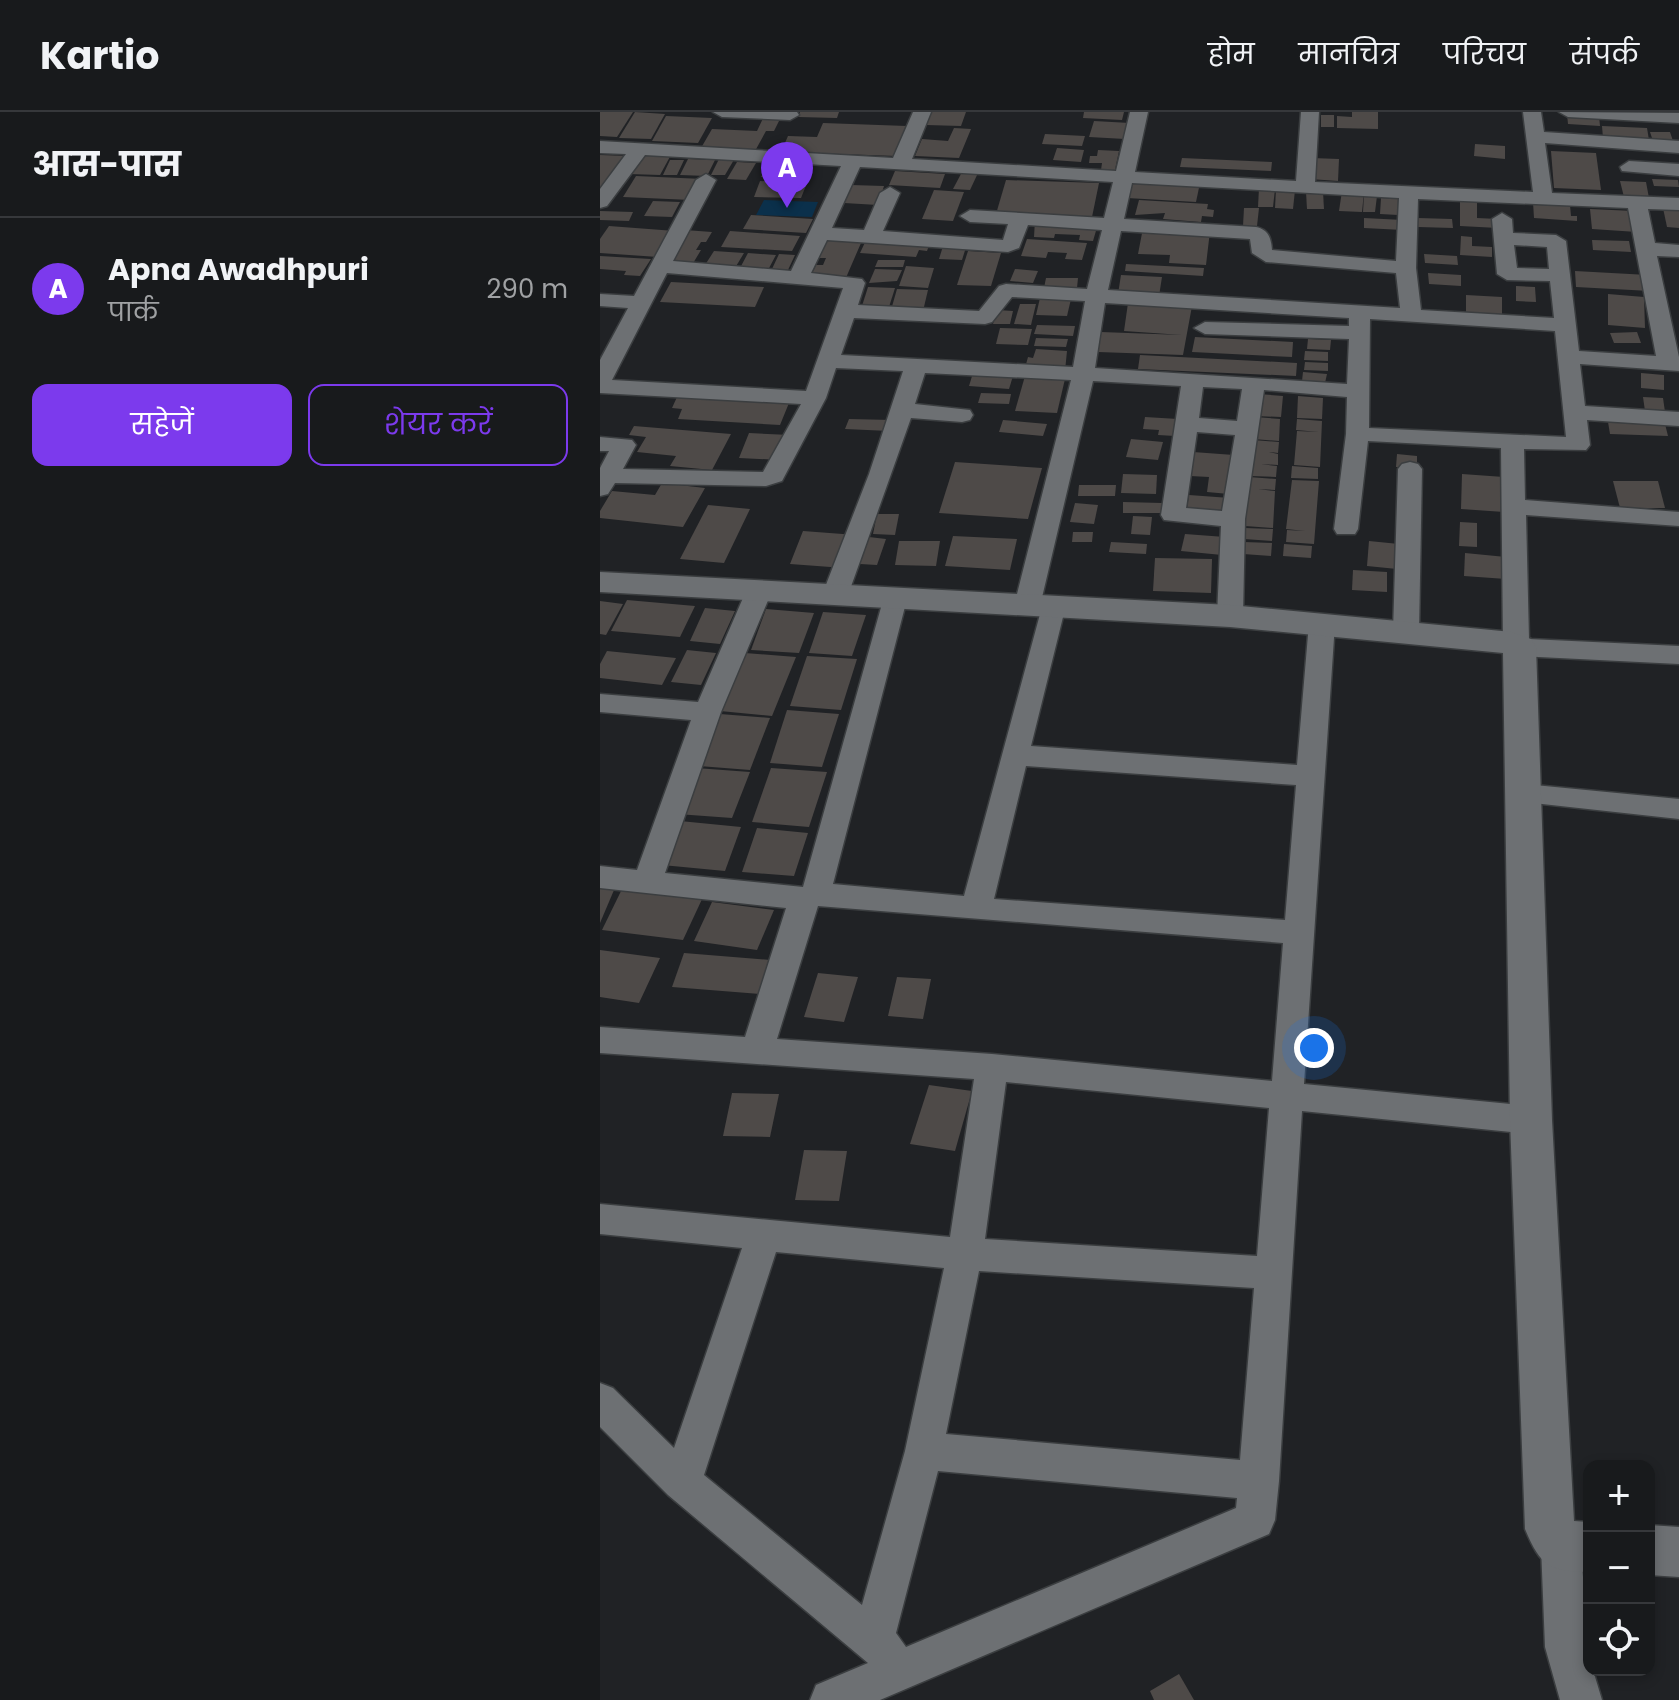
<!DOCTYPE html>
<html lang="hi">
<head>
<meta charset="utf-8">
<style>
	:root { --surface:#181a1c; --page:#252729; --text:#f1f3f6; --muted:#9fa1a3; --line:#36383b; --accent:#7c3aed }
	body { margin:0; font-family:Poppins,"Noto Sans Devanagari",sans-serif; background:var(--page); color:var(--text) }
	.controls { position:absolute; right:24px; bottom:24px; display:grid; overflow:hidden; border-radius:16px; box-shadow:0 4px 12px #0003 }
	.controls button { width:72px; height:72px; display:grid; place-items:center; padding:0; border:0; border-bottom:2px solid var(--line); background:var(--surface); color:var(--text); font:40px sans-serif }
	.you { position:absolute; left:714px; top:936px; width:28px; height:28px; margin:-20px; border:6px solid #fff; border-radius:50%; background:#1a73e8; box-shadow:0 0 0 12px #1a73e833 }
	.badge { display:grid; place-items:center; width:52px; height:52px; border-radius:50%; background:var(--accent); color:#fff; font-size:26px; font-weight:700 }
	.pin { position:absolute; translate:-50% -66px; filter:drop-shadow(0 2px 4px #0008) }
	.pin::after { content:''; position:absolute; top:42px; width:28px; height:24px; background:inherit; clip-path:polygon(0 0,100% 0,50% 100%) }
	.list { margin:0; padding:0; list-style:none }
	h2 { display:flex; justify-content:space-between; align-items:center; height:104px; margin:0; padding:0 32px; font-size:34px }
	h2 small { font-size:26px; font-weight:400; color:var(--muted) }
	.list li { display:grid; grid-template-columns:52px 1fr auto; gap:24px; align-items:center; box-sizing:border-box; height:144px; padding:0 32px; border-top:2px solid var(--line) }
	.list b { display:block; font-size:30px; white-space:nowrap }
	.list p { margin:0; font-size:26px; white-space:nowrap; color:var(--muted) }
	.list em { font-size:26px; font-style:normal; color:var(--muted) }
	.actions { display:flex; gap:16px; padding:24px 32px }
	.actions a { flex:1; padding:18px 0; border:2px solid var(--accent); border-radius:16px; text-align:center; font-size:28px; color:var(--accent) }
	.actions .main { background:var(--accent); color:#fff }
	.icon { flex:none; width:44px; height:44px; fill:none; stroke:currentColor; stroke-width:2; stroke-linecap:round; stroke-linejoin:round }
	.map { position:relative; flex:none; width:1079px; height:1588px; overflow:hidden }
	header { display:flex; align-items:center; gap:48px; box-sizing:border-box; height:112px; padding:0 40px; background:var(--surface); border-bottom:2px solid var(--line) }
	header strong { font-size:38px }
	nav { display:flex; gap:44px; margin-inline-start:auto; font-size:28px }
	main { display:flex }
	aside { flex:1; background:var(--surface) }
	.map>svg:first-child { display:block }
	.green { fill:#0b304b }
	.building { fill:#4e4a48 }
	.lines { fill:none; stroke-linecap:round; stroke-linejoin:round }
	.minor-casing { stroke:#3b3e40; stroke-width:3 }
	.tertiary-casing { stroke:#3b3e40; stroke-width:3 }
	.minor { fill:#6d7073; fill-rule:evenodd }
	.tertiary { fill:#6d7073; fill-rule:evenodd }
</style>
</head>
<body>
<header>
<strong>Kartio</strong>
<nav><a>होम</a><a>मानचित्र</a><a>परिचय</a><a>संपर्क</a></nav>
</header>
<main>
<aside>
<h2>आस-पास<small></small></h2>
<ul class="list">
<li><span class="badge">A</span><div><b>Apna Awadhpuri</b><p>पार्क</p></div><em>290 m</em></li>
</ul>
<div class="actions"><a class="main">सहेजें</a><a>शेयर करें</a></div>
</aside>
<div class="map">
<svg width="1079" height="1588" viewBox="0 0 1079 1588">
	<rect width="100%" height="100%" fill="#202225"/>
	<!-- green -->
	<path class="green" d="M164 88 218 90 212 105 156 103Z"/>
	<!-- building -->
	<g class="building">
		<path d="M0 0H33L17 25 0 24Z"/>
		<path d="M35 0 65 2 51 27 19 26Z"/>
		<path d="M200 0H239L237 6 198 5Z"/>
		<path d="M331 0H366L361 14 326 13Z"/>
		<path d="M484 0H524L522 8 483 6Z"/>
		<path d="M752 0H778V17L737 16V4L752 5Z"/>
		<path d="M165 2 182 3 174 19H166L155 39 101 36 112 17 157 19Z"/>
		<path d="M967 2 999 4 1000 14 968 12Z"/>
		<rect x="721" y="3" width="13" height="12"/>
		<path d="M66 4 112 6 98 31 52 29Z"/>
		<path d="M494 9 530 11 525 27 489 25Z"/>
		<path d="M223 11 307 14 297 44 181 40 188 24 217 25Z"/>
		<path d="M1002 14 1047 16 1049 28 1003 26Z"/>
		<path d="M354 16 371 17 359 46 315 44 322 27 348 29Z"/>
		<path d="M1050 20H1070L1073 29H1053Z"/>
		<path d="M445 22 485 24 482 34 442 32Z"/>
		<path d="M875 32 905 34V47L874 44Z"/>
		<path d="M457 36 484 38 481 50 453 48Z"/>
		<path d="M498 38 519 39 515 58H501L502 51H489L490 44H497Z"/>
		<path d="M951 39 996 41 1001 78 954 76Z"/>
		<path d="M41 40 72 41 60 63 29 62Z"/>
		<path d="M0 43 28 44 7 76H0Z"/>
		<path d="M120 45 135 46 125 63H111Z"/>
		<path d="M582 46 672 50 671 59 580 55Z"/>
		<path d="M712 46 739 47 738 69 710 67Z"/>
		<path d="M88 47 115 48 107 64 80 63Z"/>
		<path d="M70 48H84L77 63H63Z"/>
		<path d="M170 49 187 50 178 66 161 65Z"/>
		<path d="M137 50 156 51 146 68 127 67Z"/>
		<path d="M295 59 345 62 340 76 289 73Z"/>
		<path d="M362 60 378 61 370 78 353 77Z"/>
		<path d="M36 64 103 67 91 88 23 85Z"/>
		<path d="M532 67 600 71 596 90 527 86Z"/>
		<path d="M1052 67 1078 68 1079 75 1054 74Z"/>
		<path d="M406 68 499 71 492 105 396 102Z"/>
		<path d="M160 69 207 71 201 86 154 85Z"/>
		<path d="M1020 69 1046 70 1049 86 1024 85Z"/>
		<path d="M251 73 284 74 278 93 244 91Z"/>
		<path d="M659 76 675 77 673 95H658Z"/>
		<path d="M676 77 695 78 693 97 675 96Z"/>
		<path d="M334 78 364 80 353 109 322 107Z"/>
		<path d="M742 79 764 80 762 100 739 99Z"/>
		<path d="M706 80H723L724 97H707Z"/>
		<path d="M764 83 777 84 775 100H763Z"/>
		<path d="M781 86 799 87 798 103 780 102Z"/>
		<path d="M860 87 877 88V106L898 107V116L860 114Z"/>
		<path d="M539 88 608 92 607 97 614 98 613 105 602 104 601 110 563 107 565 101 535 103Z"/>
		<path d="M53 89 80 90 72 105 44 104Z"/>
		<path d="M933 90 970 93 971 104H977V109L934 106Z"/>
		<path d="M644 96H659L657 114H643Z"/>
		<path d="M1063 96 1079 97V116L1067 115Z"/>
		<path d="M990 97 1034 99 1037 120 992 117Z"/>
		<path d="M0 99 33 100 29 109 0 108Z"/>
		<path d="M151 103 213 107 206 121 143 117Z"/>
		<path d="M764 106 803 108V118L764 116Z"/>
		<path d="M818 106 852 107 853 116 818 115Z"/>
		<path d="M435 108 498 112 493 129 479 128 480 123 455 122 454 126 434 125Z"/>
		<path d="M9 114 75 119 58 145 0 141V127Z"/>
		<path d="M543 116 610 119 606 153 569 151 570 143 538 142Z"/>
		<path d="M85 118 112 120 106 130H101L96 138H101L92 153 64 151Z"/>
		<path d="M130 119 200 124 192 139 121 135Z"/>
		<path d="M268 124 331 128 327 139 319 138 316 145 260 141Z"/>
		<path d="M861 124 872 125V134L892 135V145L860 143Z"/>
		<path d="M427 127 487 131 482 148 465 147 467 141 448 140 446 146 421 144Z"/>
		<path d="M223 128 261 131 245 168 212 161 216 153H223L226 146H215Z"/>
		<path d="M992 128 1029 129 1031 140 993 138Z"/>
		<path d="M344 131 367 132 362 148 339 147Z"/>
		<path d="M114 139 144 141 135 156 105 153Z"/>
		<path d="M368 139 401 141 391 174 357 173Z"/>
		<path d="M148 141 176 143 168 158 140 156Z"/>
		<path d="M179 142 195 143 188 158 172 157Z"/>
		<path d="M824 142 857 144 858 153 825 151Z"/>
		<path d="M0 144 51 147 40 164 24 163 26 159 0 157Z"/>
		<path d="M278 148H305L303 155H275Z"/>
		<path d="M526 152 604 156 603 164 525 159Z"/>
		<path d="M306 154 334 156 328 176 299 174Z"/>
		<path d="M275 157 302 158 297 169 269 171Z"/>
		<path d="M415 157 438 159 433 171 410 169Z"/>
		<path d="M975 159 1048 163 1050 179 976 175Z"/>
		<path d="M828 161 861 163V174L829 172Z"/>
		<path d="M521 163 562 165 559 184 518 182Z"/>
		<path d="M446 166H478L477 176H444Z"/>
		<path d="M71 170 164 175 155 195 60 190Z"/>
		<path d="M916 174 935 175 936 190 916 189Z"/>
		<path d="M268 175 295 176 289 195 262 194Z"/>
		<path d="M297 177 328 178 323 199 291 198Z"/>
		<path d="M1008 182 1044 185 1045 216 1008 213Z"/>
		<path d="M866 183 902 185V205L866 203Z"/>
		<path d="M440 186 471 187 467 204 436 203Z"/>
		<path d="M528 191 592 194 583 243 498 240 501 220 582 223 524 219Z"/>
		<path d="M420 192H436L431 213 414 212Z"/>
		<path d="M397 198 413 199 410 212H393Z"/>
		<path d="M437 213 475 214 473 224 434 222Z"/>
		<path d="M400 216 432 217 428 233 396 232Z"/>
		<path d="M1037 220 1041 231H1014L1010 221Z"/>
		<path d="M595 225 693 230 692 245 592 240Z"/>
		<path d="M436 226 468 227 466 235 434 234Z"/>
		<path d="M708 227 731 228 730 238 707 237Z"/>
		<path d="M436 237 467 239 465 259 425 256 428 245 433 246Z"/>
		<path d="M705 239 728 240V249L704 248Z"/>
		<path d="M540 243 697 251 696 264 538 257Z"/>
		<path d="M705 250 728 251V259L704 258Z"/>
		<path d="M703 260 727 262 725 271 702 269Z"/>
		<path d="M373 261 413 264 409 277 369 274Z"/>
		<path d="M1041 261 1064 263V278L1041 276Z"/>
		<path d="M425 264 465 267 457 301 415 299Z"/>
		<path d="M381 281 411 282 409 292 378 291Z"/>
		<path d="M658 282 683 284 681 305 655 304Z"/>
		<path d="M698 284 723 286 722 307 697 306Z"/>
		<path d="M77 285 189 291 180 313 78 307 82 297 72 296Z"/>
		<path d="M1043 285 1063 286 1065 300 1045 299Z"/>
		<path d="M545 305 578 307 575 324 558 323 559 318 543 317Z"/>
		<path d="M655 305 680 307 679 329 653 327Z"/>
		<path d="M249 307 292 308 289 319 245 317Z"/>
		<path d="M697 307 722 309 720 355 694 353 697 319 719 320 696 318Z"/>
		<path d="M403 308 447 312 443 324 399 320Z"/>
		<path d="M1008 310 1065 312 1068 324 1010 322Z"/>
		<path d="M34 314 131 322 112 358 70 354 76 344 37 340 46 325 29 323Z"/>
		<path d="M149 321 190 323 180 348 139 346Z"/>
		<path d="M531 327 563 330 558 348 526 345Z"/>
		<path d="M653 328 679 330 678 341 669 340 678 342V353L661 352 677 354 676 365 650 364Z"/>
		<path d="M593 340 634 343 629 382 607 380 609 365 590 364Z"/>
		<path d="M797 342 817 344V356L796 355Z"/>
		<path d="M355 350 442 356 428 407 339 401Z"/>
		<path d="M692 354 718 356V367L691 366Z"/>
		<path d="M523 362 557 363 556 382 521 381Z"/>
		<path d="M862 362 904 365V400L861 397Z"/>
		<path d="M649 365 676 367 675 378 658 377 675 379 673 416 645 414Z"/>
		<path d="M692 368 719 369 714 432 686 430 687 418 705 419 686 417Z"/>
		<path d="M1013 369H1058L1065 396H1020Z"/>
		<path d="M62 371 105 376 83 415 0 406V399L12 379 55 383Z"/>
		<path d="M479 373H516L515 384H478Z"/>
		<path d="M589 383 630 386 628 400 587 397Z"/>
		<path d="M523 390 562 391V401H523Z"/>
		<path d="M475 391 498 393 494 412 470 410Z"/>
		<path d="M108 393 150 397 124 451 80 447Z"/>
		<path d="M277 402H299L295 423 273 422Z"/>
		<path d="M533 404 552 405 550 423 531 422Z"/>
		<path d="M860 410 877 411V435L859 434Z"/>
		<path d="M645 416 673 417 672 429 644 427Z"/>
		<path d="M203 419 256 423 244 456 190 452Z"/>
		<path d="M473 420H493L492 430H472Z"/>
		<path d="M585 422 625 425 622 443 581 439Z"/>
		<path d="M353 424 417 427 410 458 345 454Z"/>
		<path d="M269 425 286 427 277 453 260 452Z"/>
		<path d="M299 429H340L336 454 295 453Z"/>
		<path d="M769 429 799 432 797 457 767 454Z"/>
		<path d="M511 430 547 432 546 442 509 440Z"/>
		<path d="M644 430 672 431 671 444 643 442Z"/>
		<path d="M684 432 712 434 711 446 683 444Z"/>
		<path d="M865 441 906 445V467L864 464Z"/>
		<path d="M555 446 612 447 611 481 553 479Z"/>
		<path d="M753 458 787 460V480L752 478Z"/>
		<path d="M27 488 95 494 80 525 11 519Z"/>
		<path d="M0 489 23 492 6 523 0 522Z"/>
		<path d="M105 496 135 499 120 532 90 529Z"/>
		<path d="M166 497 214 501 199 541 151 538Z"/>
		<path d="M223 500 266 503 252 544 209 541Z"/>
		<path d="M87 538 116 541 101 573 71 570Z"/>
		<path d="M7 539 76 546 62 573 0 566V552Z"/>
		<path d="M145 541 196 545 172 604 120 599Z"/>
		<path d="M207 544 257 547 241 598 190 594Z"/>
		<path d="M187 598 239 602 222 655 170 651Z"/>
		<path d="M120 602 170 606 150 658 99 654Z"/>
		<path d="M96 656 150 660 132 706 77 702Z"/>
		<path d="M171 656 227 660 209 715 152 710Z"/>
		<path d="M80 709 141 715 125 759 62 753Z"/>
		<path d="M157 716 208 721 194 764 142 760Z"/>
		<path d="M0 769 17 771 0 811Z"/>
		<path d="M23 775 103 785 83 828 2 818Z"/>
		<path d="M112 790 174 798 157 838 94 829Z"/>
		<path d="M0 838 60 846 39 891 0 885Z"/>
		<path d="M84 841 171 848 160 882 72 875Z"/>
		<path d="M218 861 258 865 244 910 204 905Z"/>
		<path d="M297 865 331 867 323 907 288 904Z"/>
		<path d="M329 973 372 979 355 1039 310 1032Z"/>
		<path d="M132 981 179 982 170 1025 123 1024Z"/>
		<path d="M204 1038 247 1039 239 1089 195 1088Z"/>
		<path d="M579 1562 594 1588H554L550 1579Z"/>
	</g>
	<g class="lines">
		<!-- minor casing -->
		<g class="minor-casing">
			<g id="minor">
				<path d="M113 0H197L199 3 190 8 122 5Z"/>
				<path d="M313 0H331L312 47 516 59 530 0H548L535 60 696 69 701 0H719L715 70 933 80 923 0H941L944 20 1079 29V41L945 31 952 81 1079 86V98L1048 97 1055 131 1079 133V145L1057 144 1079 245V259L980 252 985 294 1079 300V314L987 308 990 333 986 338 924 337 925 388 1079 400V414L926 403 929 527 1079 534V552L919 544 910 541 903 533 901 336 768 329 758 417 755 422H737L734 417 746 322 747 285 664 278 645 407 643 504 639 510 630 512 621 510 617 504 621 414 564 408 561 403 581 274 493 269 440 494 436 500 427 502 418 500 414 494 471 268 325 261 315 292 370 298 373 303 370 308 362 310 311 306 248 483 244 489 235 491 226 489 222 483 269 362 303 259 236 256 226 286 182 369 166 374 15 371 8 382 0 384V356L9 339H0V325L32 328 36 333 23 357 163 360 201 292 0 281V248L28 196 0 194V182L34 184 96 68 106 62 116 68 73 149 191 159 241 54 45 43 7 94 0 96V77L26 42 0 41V29L293 46ZM260 55 513 70 504 106 370 98 360 104 370 110 408 112 403 128 283 119 300 81 290 75 280 81 264 118 232 116ZM532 71 799 86 796 149 672 138C671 126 669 118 656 115L524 107ZM818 87 1028 96 1056 244 979 239 966 129 956 123 913 121 912 107 902 101 892 107 897 162 907 168 950 169 954 206 821 198 816 156ZM428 113 502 118 487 177 406 172 399 174 379 199 258 193 265 171 262 167 211 161 227 128 408 140 419 136ZM521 119 650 127 652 141 666 150 796 161 800 196 508 178ZM914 133 947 135 949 157 917 156ZM67 161 243 176 206 279 12 268ZM412 185 485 189 473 255 241 243 254 206 385 212 392 210ZM505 191 749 206V214L605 210 594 216 605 222 749 227 747 272 495 256ZM770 207 955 219 966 325 769 316ZM603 275 642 277 637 309 599 306ZM597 320 635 323 622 399 586 396Z"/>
				<path d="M959 0 1079 1V11L968 5Z"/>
				<path d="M1029 49 1079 52V64L1022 59 1020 55Z"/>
				<path d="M810 350 818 352 822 357 819 520 815 526 806 529 797 526 793 520 798 357 802 352Z"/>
				<path d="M159 471 168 473 172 479 121 600 65 761 203 775 285 481 294 479 303 481 307 487 233 772 364 784 443 491 452 489 461 491 465 497 431 634 697 653 709 511 713 505 722 503 731 505 735 511 704 972 931 994 943 998 948 1008 943 1018 931 1022 702 999 679 1369 675 1408 669 1422 280 1588H210L216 1573 268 1551 68 1383 0 1315V1271L13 1276 74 1336 142 1136 0 1122V1092L350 1125 374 967 0 941V915L145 925 186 796 0 776V754L37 758 91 608 0 600V582L98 590 146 479 150 473ZM426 654 696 673 685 808 394 787ZM218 794 683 831 672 969 392 942 177 927ZM406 970 669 996 657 1144 385 1127ZM176 1140 344 1156 305 1339 262 1493 104 1363ZM379 1159 654 1176 640 1348 346 1322ZM338 1359 637 1386 636 1396 306 1535 296 1521Z"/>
				<path d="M924 672 1079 687V707L914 689 910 682 914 675Z"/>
				<path d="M961 1414 975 1420 981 1434 989 1558H993L1002 1588H960L945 1535 941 1434 947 1420Z"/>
			</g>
		</g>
		<!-- tertiary casing -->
		<g class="tertiary-casing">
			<g id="tertiary">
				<path d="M0 460 630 493 912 520 931 527 936 535 952 1008 974 1409 989 1410V1460C949 1459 941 1455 925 1417L910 1008 903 541 630 515 0 480Z"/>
				<path d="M1049 1413 1079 1415V1465L1049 1463Z"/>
			</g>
		</g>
		<!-- minor -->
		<use href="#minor" class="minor"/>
		<!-- tertiary -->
		<use href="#tertiary" class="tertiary"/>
	</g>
</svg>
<div class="controls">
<button>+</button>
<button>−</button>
<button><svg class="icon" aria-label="locate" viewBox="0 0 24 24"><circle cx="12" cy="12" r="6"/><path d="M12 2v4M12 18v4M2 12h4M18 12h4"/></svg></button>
</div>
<div class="you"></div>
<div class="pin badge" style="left:187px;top:96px">A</div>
</div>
</main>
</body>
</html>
